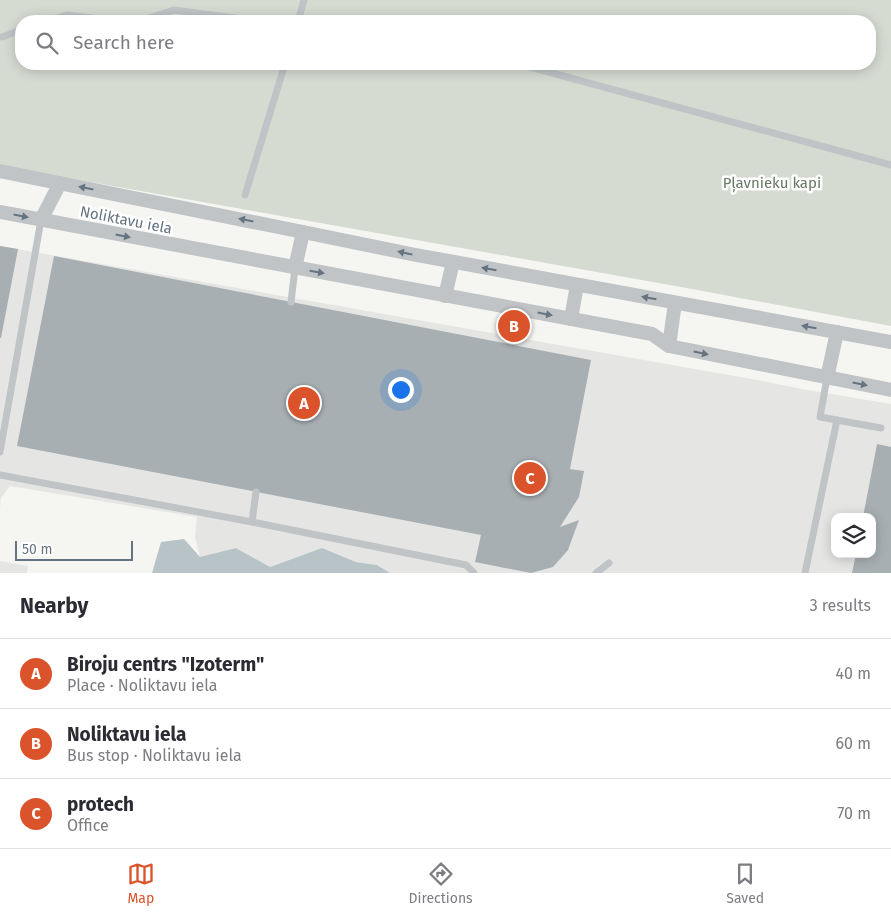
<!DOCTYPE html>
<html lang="en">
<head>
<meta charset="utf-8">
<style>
	:root { --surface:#fff; --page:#f2f2f3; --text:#2b2b33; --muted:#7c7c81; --line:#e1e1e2; --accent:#db532a }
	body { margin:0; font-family:"Fira Sans",sans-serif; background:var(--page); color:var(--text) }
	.controls { position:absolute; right:15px; bottom:15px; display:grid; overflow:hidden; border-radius:10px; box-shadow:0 2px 12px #0003 }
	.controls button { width:45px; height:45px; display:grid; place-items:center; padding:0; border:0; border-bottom:1px solid var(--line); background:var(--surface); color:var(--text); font:25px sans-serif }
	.scale { position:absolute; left:15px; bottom:12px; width:118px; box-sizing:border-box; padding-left:5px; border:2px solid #657481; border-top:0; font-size:14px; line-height:18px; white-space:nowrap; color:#657481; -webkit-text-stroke:4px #fff; paint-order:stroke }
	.you { position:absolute; left:400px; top:389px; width:18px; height:18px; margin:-12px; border:4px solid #fff; border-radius:50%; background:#1a73e8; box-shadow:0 0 0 8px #1a73e833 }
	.badge { display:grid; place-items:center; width:32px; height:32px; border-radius:50%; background:var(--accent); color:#fff; font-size:16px; font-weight:700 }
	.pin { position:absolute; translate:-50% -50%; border:2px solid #fff; box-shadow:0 1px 5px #0006 }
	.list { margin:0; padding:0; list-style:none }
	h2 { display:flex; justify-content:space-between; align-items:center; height:65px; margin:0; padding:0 20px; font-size:21px }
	h2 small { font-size:16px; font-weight:400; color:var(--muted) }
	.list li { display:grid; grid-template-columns:32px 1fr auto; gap:15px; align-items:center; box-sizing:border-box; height:70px; padding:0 20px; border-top:1px solid var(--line) }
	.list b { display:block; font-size:19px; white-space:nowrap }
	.list p { margin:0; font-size:16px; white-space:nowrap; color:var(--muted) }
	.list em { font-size:16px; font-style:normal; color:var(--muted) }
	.icon { flex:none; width:28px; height:28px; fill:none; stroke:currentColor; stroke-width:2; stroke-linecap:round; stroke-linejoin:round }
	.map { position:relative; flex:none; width:891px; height:573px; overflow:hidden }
	.search { position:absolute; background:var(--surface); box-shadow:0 2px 12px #0003; left:15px; right:15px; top:15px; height:55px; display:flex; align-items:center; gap:12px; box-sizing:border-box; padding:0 18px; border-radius:20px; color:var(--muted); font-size:19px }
	.sheet { height:275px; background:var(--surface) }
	nav { display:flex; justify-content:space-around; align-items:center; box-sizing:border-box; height:70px; border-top:1px solid var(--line); background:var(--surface); font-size:14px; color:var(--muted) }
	nav a { display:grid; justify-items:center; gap:2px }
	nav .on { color:var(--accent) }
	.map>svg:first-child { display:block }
	.built { fill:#e5e6e4; fill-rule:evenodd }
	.green { fill:#d6dbd2; fill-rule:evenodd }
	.water { fill:#b7c3c7 }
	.building { fill:#a7afb3 }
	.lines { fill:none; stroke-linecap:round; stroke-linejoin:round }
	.service { stroke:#c0c4c7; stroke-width:7 }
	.minor { stroke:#c0c4c7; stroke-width:14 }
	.oneway { fill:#657481 }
	.labels { text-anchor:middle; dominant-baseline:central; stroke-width:5; stroke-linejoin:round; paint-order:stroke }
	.park-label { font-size:15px; fill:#677863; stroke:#fff }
	.street-label { font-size:15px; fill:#657481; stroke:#fff }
</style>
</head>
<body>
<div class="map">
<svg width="891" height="573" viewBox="0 0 891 573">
	<rect width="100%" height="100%" fill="#f5f5f1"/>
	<!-- built -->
	<g class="built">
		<path d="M0 246 763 381 802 389 891 404V573H390L377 565 356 562 322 548 270 567 236 548 200 558 195 536 197 517 10 486 1 498 0 508ZM835 517H872V554H835Z"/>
		<path d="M0 561 28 566 27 573H0Z"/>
	</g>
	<!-- green -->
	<path class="green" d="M0 0H891V326L681 287 0 166ZM21 21H870V64H21Z"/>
	<!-- water -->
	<path class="water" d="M184 539 200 557 236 548 270 567 322 548 356 562 377 565 390 573H152L161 542Z"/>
	<!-- building -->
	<g class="building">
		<path d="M0 246 18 249 1 338H0Z"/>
		<path d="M54 256 591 360 570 469 584 471 579 497 560 527 579 520 568 550 553 567 531 573 475 562 481 535 17 446Z"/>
		<path d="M877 444 891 447V573H852L856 554H872V517H863Z"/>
	</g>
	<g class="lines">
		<!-- service -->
		<g class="service">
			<path d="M47 21 67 15 116 21"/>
			<path d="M139 21 174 10 258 21"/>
			<path d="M298 21 304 0"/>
			<path d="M2 37 21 30"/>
			<path d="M519 64 891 165"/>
			<path d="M245 195 285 64"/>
			<path d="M291 302 295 268"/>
			<path d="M827 378 820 417 881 428"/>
			<path d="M0 452 41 220"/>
			<path d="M0 475 252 522 466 565 474 573"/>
			<path d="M252 522 256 492"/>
			<path d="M596 573 609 563"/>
			<path d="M805 573 837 420"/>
		</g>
		<!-- minor -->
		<g class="minor">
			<path d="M0 171 303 232 416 255 891 342"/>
			<path d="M0 212 652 334 669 346 891 390"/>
			<path d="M41 220 60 183"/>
			<path d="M295 268 303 232"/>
			<path d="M445 296 453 262"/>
			<path d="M571 319 577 285"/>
			<path d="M669 346 675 303"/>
			<path d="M827 378 837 332"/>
		</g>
	</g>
	<!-- one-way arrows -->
	<defs><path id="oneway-solid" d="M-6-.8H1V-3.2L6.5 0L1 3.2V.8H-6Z" transform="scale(1.25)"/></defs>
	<g class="oneway">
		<use href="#oneway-solid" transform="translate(86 188) rotate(-169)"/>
		<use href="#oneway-solid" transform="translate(21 216) rotate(11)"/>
		<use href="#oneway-solid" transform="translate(246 220) rotate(-169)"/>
		<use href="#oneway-solid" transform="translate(123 236) rotate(11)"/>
		<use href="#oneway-solid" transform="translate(405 253) rotate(-168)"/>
		<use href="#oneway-solid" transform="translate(489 269) rotate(-170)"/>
		<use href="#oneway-solid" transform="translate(317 272) rotate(10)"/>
		<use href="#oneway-solid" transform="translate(649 298) rotate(-170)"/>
		<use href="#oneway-solid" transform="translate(545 314) rotate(11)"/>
		<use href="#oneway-solid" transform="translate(809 327) rotate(-170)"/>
		<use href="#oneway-solid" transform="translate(701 353) rotate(12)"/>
		<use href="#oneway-solid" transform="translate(860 384) rotate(11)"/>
	</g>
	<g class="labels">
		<!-- park labels -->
		<g class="park-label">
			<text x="772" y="183">Pļavnieku kapi</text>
		</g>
		<!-- street labels -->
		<g class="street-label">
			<text transform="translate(126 220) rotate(11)">Noliktavu iela</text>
		</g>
	</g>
</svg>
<div class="controls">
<button><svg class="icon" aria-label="layers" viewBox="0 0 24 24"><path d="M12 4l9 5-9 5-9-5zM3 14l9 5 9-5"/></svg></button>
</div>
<div class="scale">50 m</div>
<div class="you"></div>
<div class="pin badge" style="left:304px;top:403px">A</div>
<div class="pin badge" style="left:514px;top:326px">B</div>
<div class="pin badge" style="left:530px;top:478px">C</div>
<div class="search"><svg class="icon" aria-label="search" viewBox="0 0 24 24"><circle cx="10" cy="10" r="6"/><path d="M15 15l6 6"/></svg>Search here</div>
</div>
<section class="sheet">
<h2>Nearby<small>3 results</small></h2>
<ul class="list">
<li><span class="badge">A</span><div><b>Biroju centrs &quot;Izoterm&quot;</b><p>Place · Noliktavu iela</p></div><em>40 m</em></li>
<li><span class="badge">B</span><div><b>Noliktavu iela</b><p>Bus stop · Noliktavu iela</p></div><em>60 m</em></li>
<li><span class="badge">C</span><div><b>protech</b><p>Office</p></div><em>70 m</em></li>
</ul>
</section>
<nav>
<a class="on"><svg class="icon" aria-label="map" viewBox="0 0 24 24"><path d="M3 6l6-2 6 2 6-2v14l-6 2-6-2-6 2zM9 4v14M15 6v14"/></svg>Map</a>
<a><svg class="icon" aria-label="directions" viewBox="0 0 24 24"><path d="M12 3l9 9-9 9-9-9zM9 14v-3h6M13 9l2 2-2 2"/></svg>Directions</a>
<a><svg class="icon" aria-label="saved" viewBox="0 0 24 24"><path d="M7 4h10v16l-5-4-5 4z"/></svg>Saved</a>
</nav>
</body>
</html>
